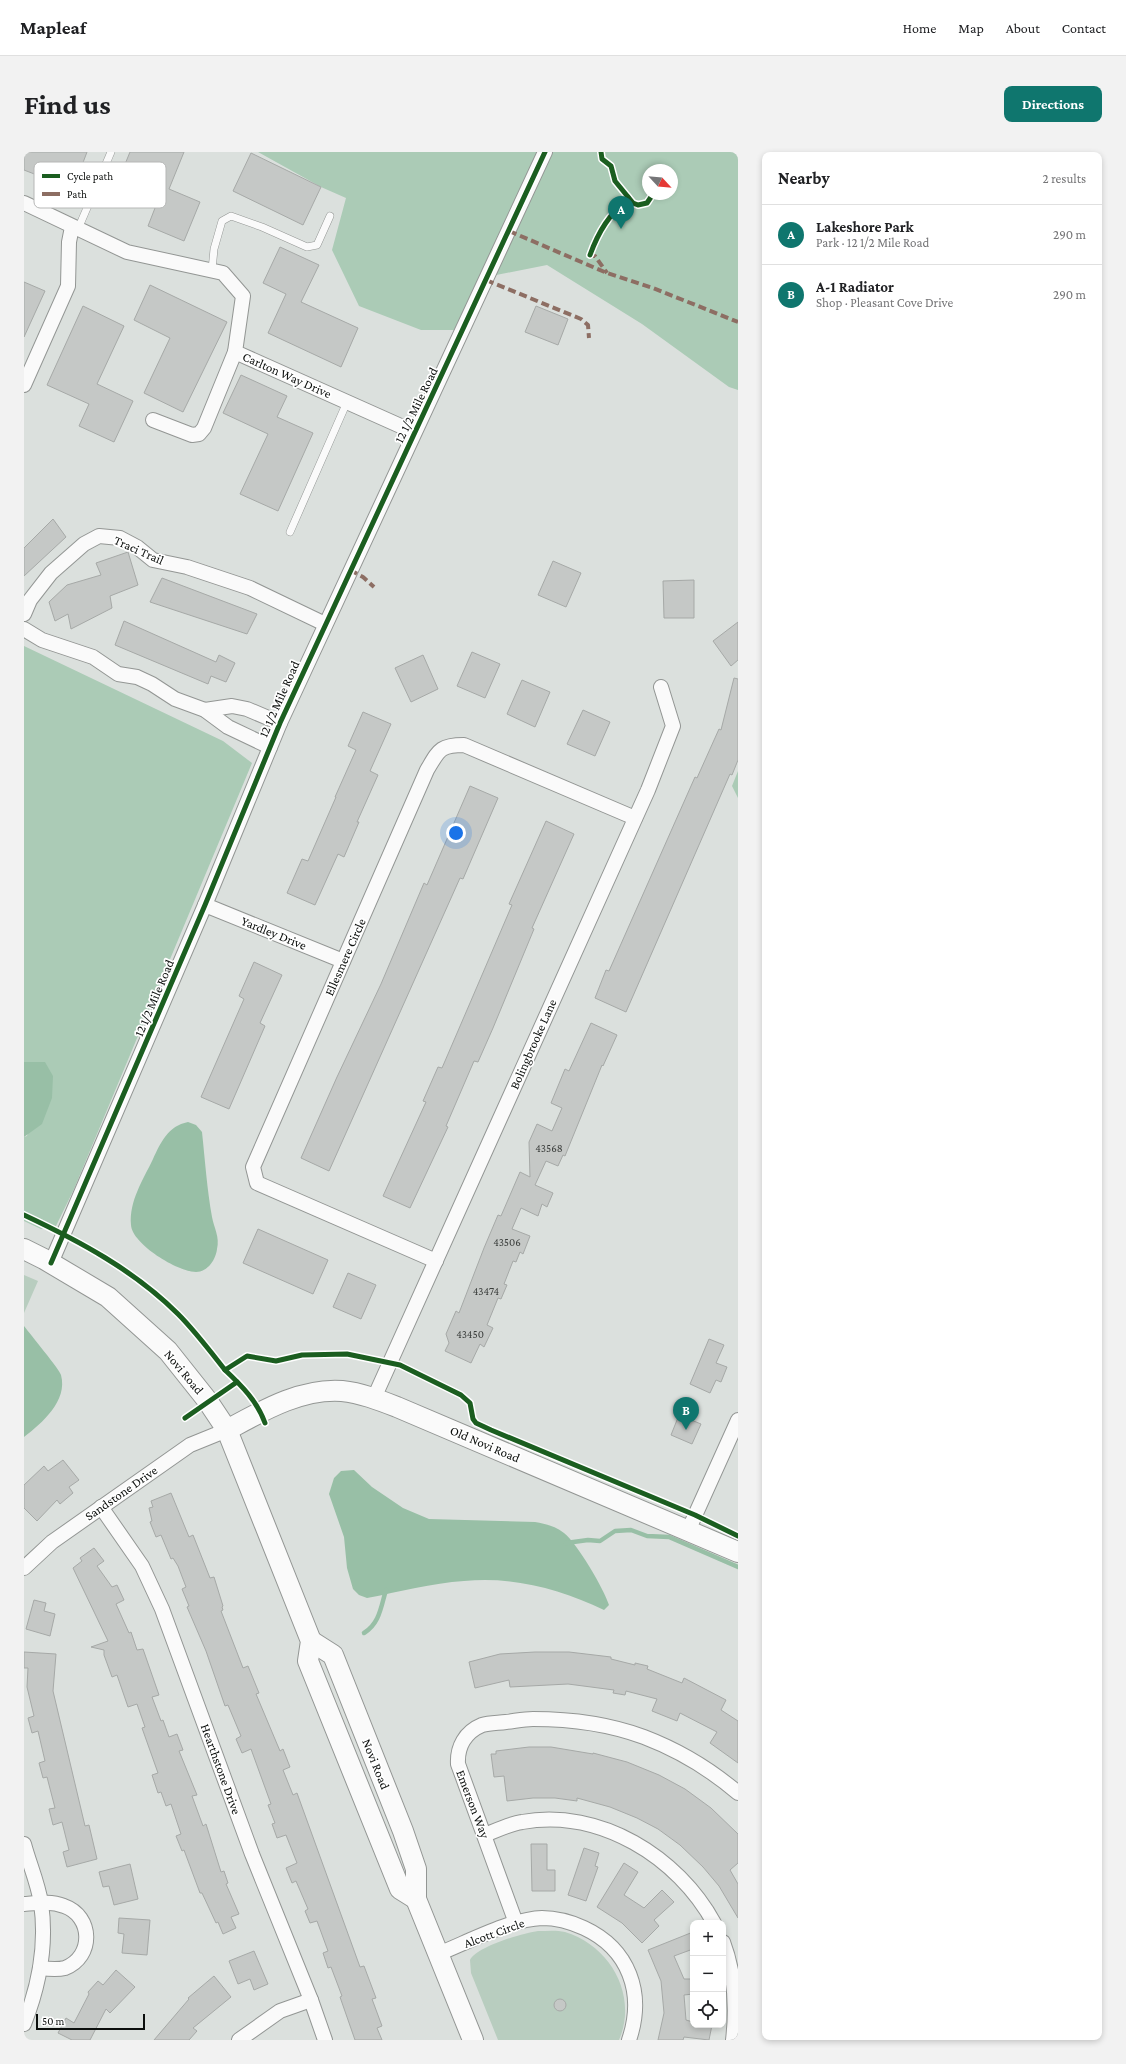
<!DOCTYPE html>
<html lang="en">
<head>
<meta charset="utf-8">
<style>
	:root { --surface:#fff; --page:#f2f2f2; --text:#202124; --muted:#757577; --line:#e0e0e0; --accent:#0f766e }
	body { margin:0; font-family:"Crimson Pro",serif; background:var(--page); color:var(--text) }
	.controls { position:absolute; right:12px; bottom:12px; display:grid; overflow:hidden; border-radius:8px; box-shadow:0 2px 6px #0003 }
	.controls button { width:36px; height:36px; display:grid; place-items:center; padding:0; border:0; border-bottom:1px solid var(--line); background:var(--surface); color:var(--text); font:20px sans-serif }
	.compass { position:absolute; left:618px; top:12px; width:36px; height:36px; border-radius:50%; background:var(--surface); box-shadow:0 2px 6px #0003; rotate:116deg }
	.scale { position:absolute; left:12px; bottom:10px; width:109px; box-sizing:border-box; padding-left:4px; border:2px solid #0c0f0d; border-top:0; font-size:11px; line-height:14px; white-space:nowrap; color:#0c0f0d; -webkit-text-stroke:3px #fff; paint-order:stroke }
	.you { position:absolute; left:432px; top:681px; width:14px; height:14px; margin:-10px; border:3px solid #fff; border-radius:50%; background:#1a73e8; box-shadow:0 0 0 6px #1a73e833 }
	.badge { display:grid; place-items:center; width:26px; height:26px; border-radius:50%; background:var(--accent); color:#fff; font-size:13px; font-weight:700 }
	.pin { position:absolute; translate:-50% -33px; filter:drop-shadow(0 1px 2px #0008) }
	.pin::after { content:''; position:absolute; top:21px; width:14px; height:12px; background:inherit; clip-path:polygon(0 0,100% 0,50% 100%) }
	.list { margin:0; padding:0; list-style:none }
	h2 { display:flex; justify-content:space-between; align-items:center; height:52px; margin:0; padding:0 16px; font-size:17px }
	h2 small { font-size:13px; font-weight:400; color:var(--muted) }
	.list li { display:grid; grid-template-columns:26px 1fr auto; gap:12px; align-items:center; box-sizing:border-box; height:60px; padding:0 16px; border-top:1px solid var(--line) }
	.list b { display:block; font-size:15px; white-space:nowrap }
	.list p { margin:0; font-size:13px; white-space:nowrap; color:var(--muted) }
	.list em { font-size:13px; font-style:normal; color:var(--muted) }
	.icon { flex:none; width:22px; height:22px; fill:none; stroke:currentColor; stroke-width:2; stroke-linecap:round; stroke-linejoin:round }
	.map { position:relative; flex:none; width:714px; height:1888px; overflow:hidden; border-radius:8px }
	header { display:flex; align-items:center; gap:24px; box-sizing:border-box; height:56px; padding:0 20px; background:var(--surface); border-bottom:1px solid var(--line) }
	header strong { font-size:19px }
	nav { display:flex; gap:22px; margin-inline-start:auto; font-size:14px }
	.intro { display:flex; align-items:center; justify-content:space-between; box-sizing:border-box; height:96px; padding:0 24px }
	h1 { margin:0; font-size:28px }
	.button { padding:10px 18px; border-radius:8px; background:var(--accent); color:#fff; font-size:14px; font-weight:700 }
	main { display:flex; gap:24px; padding:0 24px }
	aside { flex:1; background:var(--surface); border-radius:8px; box-shadow:0 2px 6px #0003 }
	.map>svg:first-child { display:block }
	.green { fill:#b8cdbf }
	.forest { fill:#abcbb6; fill-rule:evenodd }
	.water { fill:#98bfa6 }
	.lines { fill:none; stroke-linecap:round; stroke-linejoin:round }
	.stream { stroke:#98bfa6; stroke-width:4.5 }
	.building { fill:#c5c8c6; stroke:#a6a9a7 }
	.lane-casing { stroke:#939694; stroke-width:8 }
	.street-casing { stroke:#939694; stroke-width:16 }
	.secondary-casing { stroke:#939694; stroke-width:22 }
	.lane { stroke:#fafafa; stroke-width:7 }
	.street { stroke:#fafafa; stroke-width:14 }
	.secondary { stroke:#fafafa; stroke-width:20 }
	.quiet { stroke:#8d6e63; stroke-width:4; stroke-dasharray:8 4; stroke-linecap:butt }
	.cycleway-casing { stroke:#fff; stroke-width:8 }
	.cycleway { stroke:#1b5e20; stroke-width:5 }
	.labels { text-anchor:middle; dominant-baseline:central; stroke-width:3.5; stroke-linejoin:round; paint-order:stroke }
	.number-label { font-size:11px; fill:#3a3d3b }
	.street-label { font-size:13px; fill:#0c0f0d; stroke:#fff }
	.key { fill:#fff; stroke:#b6b7b6; stroke-width:1 }
	.key-label { font-size:11px; fill:#0c0f0d }
</style>
</head>
<body>
<header>
<strong>Mapleaf</strong>
<nav><a>Home</a><a>Map</a><a>About</a><a>Contact</a></nav>
</header>
<div class="intro"><h1>Find us</h1><a class="button">Directions</a></div>
<main>
<div class="map">
<svg width="714" height="1888" viewBox="0 0 714 1888">
	<rect width="100%" height="100%" fill="#dbe0dd"/>
	<!-- green -->
	<g class="green">
		<path d="M0 1123 14 1129 0 1161Z"/>
		<path d="M514 1779C523 1779 533 1778 541 1780 587 1794 614 1844 595 1888H474L447 1821 446 1808C452 1795 499 1781 514 1779Z"/>
	</g>
	<!-- forest -->
	<g class="forest">
		<path d="M234 0H714V238L705 235 618 172 523 113 457 126 430 178H397L335 154 308 98 322 46 297 35ZM624 18H648V42H624Z"/>
		<path d="M0 494 199 589 228 611 50 1037 32 1074 17 1077 0 1069V985L3 984 21 910H0Z"/>
		<path d="M714 619V646L708 634Z"/>
	</g>
	<!-- water -->
	<g class="water">
		<path d="M0 910H21L29 924 28 946 18 972 0 985Z"/>
		<path d="M164 970 172 973 178 980C181 1008 183 1037 188 1065 190 1076 196 1085 193 1097 192 1107 184 1120 172 1120 154 1120 108 1092 107 1073 105 1049 119 1028 129 1007 137 990 144 974 164 970Z"/>
		<path d="M0 1174C6 1182 36 1218 37 1223 44 1249 18 1271 0 1285Z"/>
		<path d="M330 1318 348 1335 379 1356 405 1367 511 1370C522 1372 531 1374 540 1381 553 1391 580 1437 585 1453L580 1458C537 1437 488 1424 440 1429 408 1431 375 1440 343 1446L335 1443 329 1437 323 1416 320 1385 305 1342 310 1326 317 1319Z"/>
	</g>
	<g class="lines">
		<!-- stream -->
		<g class="stream">
			<path d="M542 1391 564 1388 576 1389 591 1379 607 1378 623 1384 645 1385 714 1415"/>
			<path d="M340 1481C356 1471 357 1454 362 1438"/>
		</g>
	</g>
	<!-- building -->
	<g class="building">
		<path d="M0 0H63L49 37 0 18Z"/>
		<path d="M106 0H160L145 37 176 50 160 89 124 74 131 56 90 39Z"/>
		<path d="M227 1 297 35 279 73 209 39Z"/>
		<path d="M256 95 295 113 277 150 334 176 317 215 244 181 262 142 239 131Z"/>
		<path d="M0 130 21 139 0 185Z"/>
		<path d="M126 133 203 170 159 260 120 241 146 186 110 168Z"/>
		<path d="M59 154 100 174 73 232 109 249 90 290 55 274 65 252 23 233Z"/>
		<path d="M512 154 544 167 534 193 501 180Z"/>
		<path d="M217 223 263 244 253 265 289 281 254 359 216 342 244 282 199 261Z"/>
		<path d="M29 367 42 385 0 424V396Z"/>
		<path d="M104 400 114 433 86 444 88 456 47 477 44 462 31 469 25 450 43 433 77 423 72 411Z"/>
		<path d="M529 409 557 421 542 455 514 443Z"/>
		<path d="M138 426 233 462 223 482 126 450Z"/>
		<path d="M670 428V466H640L639 429Z"/>
		<path d="M100 469 192 510 195 503 211 511 202 530 187 524 184 532 91 493Z"/>
		<path d="M714 470V508L707 514 689 489Z"/>
		<path d="M448 500 476 512 461 546 433 534Z"/>
		<path d="M399 503 414 537 387 550 371 516Z"/>
		<path d="M710 526 714 527V608L708 623 706 622 602 860 571 846 582 818 585 819 671 625 673 626 695 577 697 578Z"/>
		<path d="M498 528 526 540 511 575 483 562Z"/>
		<path d="M559 558 586 570 571 604 543 592Z"/>
		<path d="M339 560 367 572 346 619 354 623 333 670H335L320 705 314 702 291 753 263 741 278 707 284 709 312 645H311L332 598 324 594Z"/>
		<path d="M446 634 474 646 439 727 436 726 305 1019 277 1006 313 925 357 832 400 731 403 733Z"/>
		<path d="M522 669 550 682 508 776 510 777 469 876 454 910 450 909 422 974 424 975 386 1056 359 1044 402 950 399 949 414 915 418 916 446 851 488 753 485 752Z"/>
		<path d="M230 810 258 823 236 871 241 874 205 957 177 945 220 847 215 844Z"/>
		<path d="M567 871 593 883 579 914 578 913 541 1004 539 1003 534 1014 522 1009 511 1033 529 1041 523 1055 518 1052 514 1064 497 1056 488 1077 506 1084 499 1102 496 1100 492 1110 489 1109 480 1132 483 1133 477 1147 474 1146 463 1173 469 1176 460 1195 456 1192 447 1211 421 1199 425 1191 422 1182 432 1159 435 1161 460 1096 474 1063 477 1064 496 1020 506 1025 505 990 513 972 528 979 538 956 527 951 541 917 545 919Z"/>
		<path d="M234 1077 304 1108 289 1142 219 1111Z"/>
		<path d="M324 1121 352 1133 337 1167 309 1155Z"/>
		<path d="M685 1187 700 1193 692 1211 703 1215 697 1230 692 1228 686 1241 666 1232Z"/>
		<path d="M655 1263 677 1272 668 1292 647 1283Z"/>
		<path d="M39 1308 55 1328 45 1335 49 1341 36 1352 33 1348 13 1369 0 1356V1333L20 1314 24 1319Z"/>
		<path d="M147 1341 165 1385 169 1383 186 1426 190 1425 199 1454 198 1455 199 1458 197 1459 219 1516 224 1514 235 1541 232 1542 256 1599 259 1597 266 1615 259 1618 269 1643 273 1641 336 1815 340 1814 352 1846 348 1847 358 1874 353 1876 358 1888H331L316 1845 318 1844 307 1815 304 1816 299 1801 304 1799 293 1769 286 1771 281 1759 284 1757 272 1729 268 1731 262 1716 273 1711 262 1683 253 1686 248 1672 251 1671 244 1653 247 1652 227 1597 218 1601 212 1587 217 1584 204 1553 201 1554 182 1499 163 1455 165 1454 158 1437 162 1435 154 1414 149 1406 147 1407 137 1383 132 1385 126 1370 128 1369 125 1356 129 1355 127 1349Z"/>
		<path d="M70 1396 80 1409 73 1414 88 1435 93 1433 100 1448 92 1452 105 1481 107 1480 113 1498 119 1497 135 1543 128 1545 137 1569 139 1568 145 1585 153 1582 159 1598 155 1599 173 1643 168 1644 179 1674 182 1672 197 1720 200 1719 204 1731 202 1732 215 1762 207 1765 212 1776 199 1782 194 1770 192 1771 178 1741H176L160 1698 158 1699 152 1684 157 1682 147 1652 142 1654 137 1640 134 1641 128 1623 134 1621 118 1576 121 1575 113 1552 104 1555 93 1523 88 1525 80 1503V1498L67 1495 84 1489 49 1416 58 1409 56 1406Z"/>
		<path d="M10 1448 22 1451 20 1459 31 1462 26 1484 2 1477Z"/>
		<path d="M0 1500 32 1502 29 1539 61 1674 65 1673 73 1707 43 1715 39 1700 45 1698 38 1670 29 1673 25 1657 31 1656 23 1625 19 1626 15 1611 21 1609 14 1579 8 1581 4 1566 10 1564 3 1535 4 1516H0Z"/>
		<path d="M511 1500H545L587 1505V1507L611 1513V1511L624 1514 623 1517 658 1531 660 1526 702 1548 697 1558 714 1569V1611L686 1591 693 1580 656 1561 653 1569 628 1559 633 1547 602 1539 601 1543 589 1541 590 1538 544 1532 486 1535 485 1528 451 1536 445 1510 476 1502Z"/>
		<path d="M505 1595H527L569 1602V1601L603 1610 635 1623 661 1637 687 1656 714 1682V1711L706 1718 714 1732V1766L695 1734 679 1715 656 1693 634 1677 613 1666 586 1655 553 1646V1649L531 1646H509L483 1649 480 1624 470 1625 467 1602H472V1599Z"/>
		<path d="M507 1692H523V1718H531V1739H508Z"/>
		<path d="M560 1696 575 1701 571 1714 574 1715 562 1749 544 1743Z"/>
		<path d="M600 1711 614 1720 600 1743 620 1756 638 1738 650 1750 630 1768 635 1774 618 1791 598 1771 573 1755Z"/>
		<path d="M106 1712 114 1747 90 1753 85 1734 79 1735 75 1720Z"/>
		<path d="M95 1766 126 1768 123 1803 98 1801 100 1782 94 1781Z"/>
		<path d="M669 1780V1797L650 1804 660 1827H669V1842L660 1843 662 1868 669 1870V1873H688L685 1888 660 1885 659 1888H634L640 1861 637 1829 624 1798Z"/>
		<path d="M230 1799 244 1832 230 1838 226 1827 214 1832 205 1809Z"/>
		<path d="M92 1818 111 1835 86 1861 82 1857 66 1888H48L34 1881 42 1866 50 1871 65 1842 64 1840 74 1829 79 1833Z"/>
		<path d="M190 1824 207 1845 169 1876 173 1879 165 1888H130L165 1847 164 1846Z"/>
		<circle cx="536" cy="1853" r="6"/>
	</g>
	<g class="lines">
		<!-- lane casing -->
		<g class="lane-casing">
			<g id="lane">
				<path d="M54 77 87 0"/>
				<path d="M188 118 190 97 198 69 207 64 238 75 283 95 293 93 306 64"/>
				<path d="M266 380 323 250"/>
			</g>
		</g>
		<!-- street casing -->
		<g class="street-casing">
			<g id="street">
				<path d="M0 51 103 100 199 121 219 144 211 200 390 280"/>
				<path d="M0 233 44 134 45 90 48 75"/>
				<path d="M129 268 168 283 175 282 180 276 211 200"/>
				<path d="M0 462 6 448 27 421 60 392 75 384 96 386 113 395 129 408 163 415 226 436 301 472"/>
				<path d="M0 477 18 488 69 505 94 522 113 525 128 532 151 547 181 558 204 575 246 595"/>
				<path d="M181 558 208 554 223 557 256 571"/>
				<path d="M181 753 319 809"/>
				<path d="M412 1109 233 1031 229 1015 403 618C415 598 416 593 440 593L611 666"/>
				<path d="M27 1111 181 753 256 571 521 0"/>
				<path d="M350 1246 624 638 649 574 637 535"/>
				<path d="M77 1355 118 1414 138 1457 228 1702 287 1848 301 1888"/>
				<path d="M664 1379 714 1268"/>
				<path d="M0 1416 28 1390 166 1293 203 1278"/>
				<path d="M461 1683C473 1678 485 1672 498 1670 576 1656 654 1705 690 1771"/>
				<path d="M0 1692C5 1711 14 1731 17 1751 23 1792 15 1834 0 1872"/>
				<path d="M0 1752C13 1751 27 1749 40 1754 69 1764 70 1805 41 1816 33 1818 24 1817 16 1816"/>
				<path d="M492 1771 434 1612C433 1595 441 1580 458 1573 465 1571 474 1571 482 1570 491 1569 500 1567 509 1567 546 1567 585 1572 620 1585 654 1598 686 1617 714 1641"/>
				<path d="M699 1790C711 1822 713 1854 709 1888"/>
				<path d="M414 1802C444 1790 487 1767 518 1766 533 1766 547 1770 560 1776 605 1797 621 1841 605 1888"/>
				<path d="M215 1888 256 1859 287 1848"/>
			</g>
		</g>
		<!-- secondary casing -->
		<g class="secondary-casing">
			<g id="secondary">
				<path d="M0 1097 20 1107 84 1145 144 1199 183 1248 203 1278 287 1489 284 1509 376 1737 392 1747"/>
				<path d="M203 1278C238 1259 277 1236 318 1239 337 1241 355 1248 373 1255L714 1400"/>
				<path d="M287 1489 309 1503 379 1679 392 1717V1747L449 1888"/>
			</g>
		</g>
		<!-- lane -->
		<use href="#lane" class="lane"/>
		<!-- street -->
		<use href="#street" class="street"/>
		<!-- secondary -->
		<use href="#secondary" class="secondary"/>
		<!-- quiet -->
		<g class="quiet">
			<path d="M485 79 583 121 629 136 714 170"/>
			<path d="M564 104H571L583 121"/>
			<path d="M462 128 557 167 564 173 565 186"/>
			<path d="M326 418 339 425 350 435"/>
		</g>
		<!-- cycleway casing -->
		<g class="cycleway-casing">
			<g id="cycleway">
				<path d="M577 0 578 7 587 14 591 29 609 51 614 53 623 51 629 42"/>
				<path d="M566 103C575 78 585 64 604 45"/>
				<path d="M0 1063C55 1089 110 1118 154 1162 171 1179 186 1199 201 1218L223 1204 252 1209 278 1203 323 1202 376 1213 437 1243 446 1251 449 1267 452 1271 467 1278 671 1363 714 1384"/>
				<path d="M27 1111 181 753 256 571 521 0"/>
				<path d="M201 1218C218 1234 233 1249 241 1271"/>
				<path d="M161 1266 213 1230"/>
			</g>
		</g>
		<!-- cycleway -->
		<use href="#cycleway" class="cycleway"/>
	</g>
	<g class="labels">
		<!-- number labels -->
		<g class="number-label">
			<text x="525" y="996">43568</text>
			<text x="483" y="1090">43506</text>
			<text x="462" y="1139">43474</text>
			<text x="446" y="1182">43450</text>
		</g>
		<!-- street labels -->
		<g class="street-label">
			<text transform="translate(263 223) rotate(24)">Carlton Way Drive</text>
			<text transform="translate(392 253) rotate(-64)">12 1/2 Mile Road</text>
			<text transform="translate(115 398) rotate(24)">Traci Trail</text>
			<text transform="translate(255 547) rotate(-66)">12 1/2 Mile Road</text>
			<text transform="translate(250 781) rotate(22)">Yardley Drive</text>
			<text transform="translate(321 805) rotate(-66)">Ellesmere Circle</text>
			<text transform="translate(130 846) rotate(-67)">12 1/2 Mile Road</text>
			<text transform="translate(509 892) rotate(-66)">Bolingbrooke Lane</text>
			<text transform="translate(160 1220) rotate(50)">Novi Road</text>
			<text transform="translate(461 1292) rotate(23)">Old Novi Road</text>
			<text transform="translate(97 1341) rotate(-35)">Sandstone Drive</text>
			<text transform="translate(352 1612) rotate(68)">Novi Road</text>
			<text transform="translate(197 1617) rotate(70)">Hearthstone Drive</text>
			<text transform="translate(449 1652) rotate(69)">Emerson Way</text>
			<text transform="translate(470 1781) rotate(-20)">Alcott Circle</text>
		</g>
	</g>
	<!-- legend -->
	<rect x="10" y="10" width="132" height="46" rx="6" class="key"/>
	<rect x="18" y="22" width="18" height="4" fill="#1b5e20"/>
	<rect x="18" y="40" width="18" height="4" fill="#8d6e63"/>
	<g class="key-label">
		<text x="43" y="28">Cycle path</text>
		<text x="43" y="46">Path</text>
	</g>
</svg>
<div class="controls">
<button>+</button>
<button>−</button>
<button><svg class="icon" aria-label="locate" viewBox="0 0 24 24"><circle cx="12" cy="12" r="6"/><path d="M12 2v4M12 18v4M2 12h4M18 12h4"/></svg></button>
</div>
<svg class="compass" viewBox="-18 -18 36 36"><path d="M0-13l5 13h-10z" fill="#e53935"/><path d="M0 13l5-13h-10z" fill="#757577"/></svg>
<div class="scale">50 m</div>
<div class="you"></div>
<div class="pin badge" style="left:597px;top:77px">A</div>
<div class="pin badge" style="left:662px;top:1278px">B</div>
</div>
<aside>
<h2>Nearby<small>2 results</small></h2>
<ul class="list">
<li><span class="badge">A</span><div><b>Lakeshore Park</b><p>Park · 12 1/2 Mile Road</p></div><em>290 m</em></li>
<li><span class="badge">B</span><div><b>A-1 Radiator</b><p>Shop · Pleasant Cove Drive</p></div><em>290 m</em></li>
</ul>
</aside>
</main>
</body>
</html>
